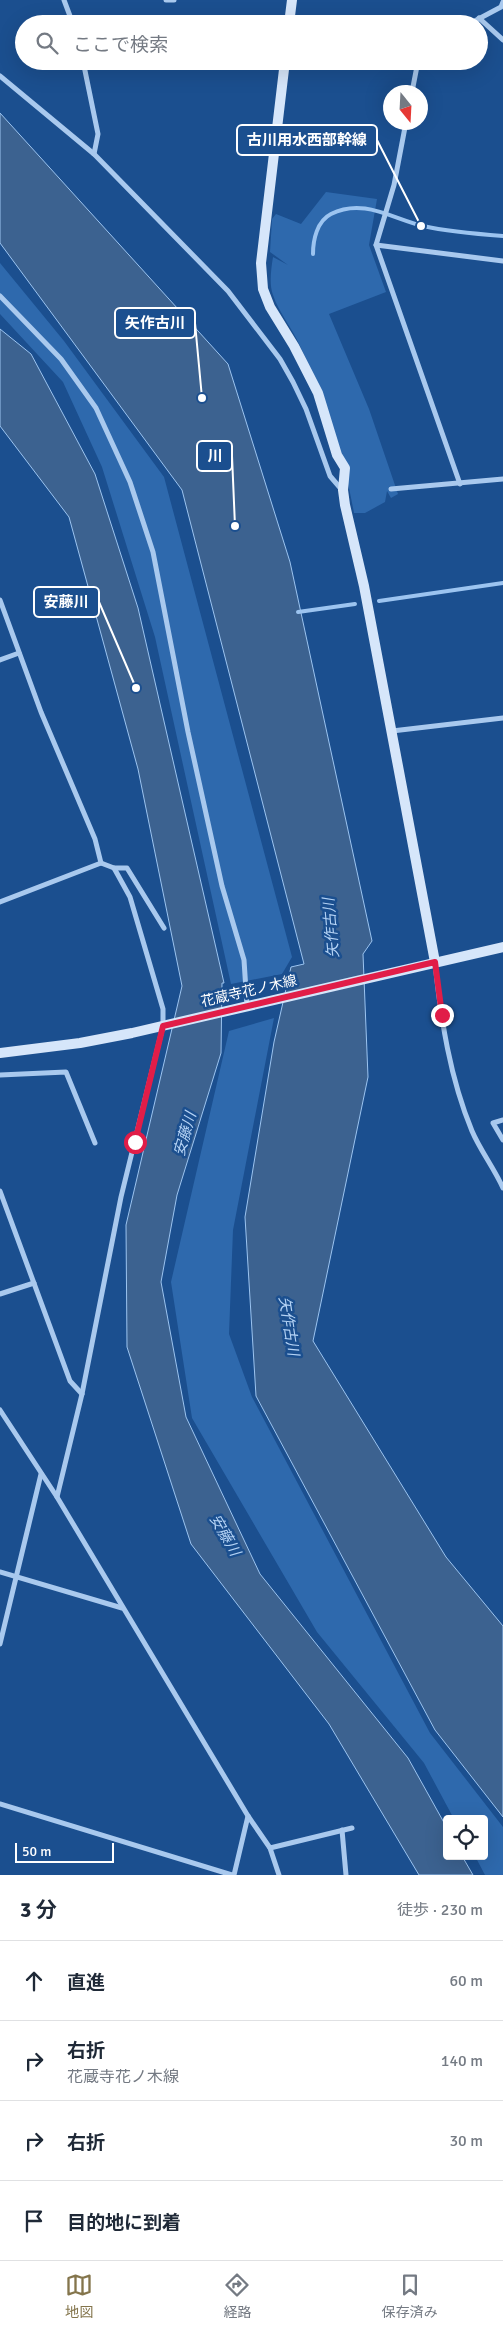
<!DOCTYPE html>
<html lang="ja">
<head>
<meta charset="utf-8">
<style>
	:root { --surface:#fff; --page:#f6f6f7; --text:#1f2937; --muted:#747a83; --line:#e0e1e3; --accent:#84754c }
	body { margin:0; font-family:Signika,"Noto Sans JP",sans-serif; background:var(--page); color:var(--text) }
	.controls { position:absolute; right:15px; bottom:15px; display:grid; overflow:hidden; border-radius:5px; box-shadow:0 5px 20px #0002 }
	.controls button { width:45px; height:45px; display:grid; place-items:center; padding:0; border:0; border-bottom:1px solid var(--line); background:var(--surface); color:var(--text); font:25px sans-serif }
	.compass { position:absolute; left:383px; top:85px; width:45px; height:45px; border-radius:50%; background:var(--surface); box-shadow:0 5px 20px #0002; rotate:162deg }
	.scale { position:absolute; left:15px; bottom:12px; width:99px; box-sizing:border-box; padding-left:5px; border:2px solid #fff; border-top:0; font-size:14px; line-height:18px; white-space:nowrap; color:#fff; -webkit-text-stroke:4px #1b4f8f; paint-order:stroke }
	.stop { position:absolute; width:15px; height:15px; margin:-11px; border:4px solid #e11d48; border-radius:50%; background:#fff }
	.stop.end { background:#e11d48; border-color:#fff; box-shadow:0 1px 5px #0008 }
	.list { margin:0; padding:0; list-style:none }
	h2 { display:flex; justify-content:space-between; align-items:center; height:65px; margin:0; padding:0 20px; font-size:21px }
	h2 small { font-size:16px; font-weight:400; color:var(--muted) }
	.list li { display:grid; grid-template-columns:32px 1fr auto; gap:15px; align-items:center; box-sizing:border-box; height:80px; padding:0 20px; border-top:1px solid var(--line) }
	.list b { display:block; font-size:19px; white-space:nowrap }
	.list p { margin:0; font-size:16px; white-space:nowrap; color:var(--muted) }
	.list em { font-size:16px; font-style:normal; color:var(--muted) }
	.icon { flex:none; width:28px; height:28px; fill:none; stroke:currentColor; stroke-width:2; stroke-linecap:round; stroke-linejoin:round }
	.map { position:relative; flex:none; width:503px; height:1875px; overflow:hidden }
	.search { position:absolute; background:var(--surface); box-shadow:0 5px 20px #0002; left:15px; right:15px; top:15px; height:55px; display:flex; align-items:center; gap:12px; box-sizing:border-box; padding:0 18px; border-radius:28px; color:var(--muted); font-size:19px }
	.sheet { height:385px; background:var(--surface) }
	nav { display:flex; justify-content:space-around; align-items:center; box-sizing:border-box; height:70px; border-top:1px solid var(--line); background:var(--surface); font-size:14px; color:var(--muted) }
	nav a { display:grid; justify-items:center; gap:2px }
	nav .on { color:var(--accent) }
	.map>svg:first-child { display:block }
	.green { fill:#2e69ad }
	.water { fill:#3c6290; stroke:#9cc4f0 }
	.lines { fill:none; stroke-linecap:round; stroke-linejoin:round }
	.stream { stroke:#9cc4f0; stroke-width:4 }
	.street { stroke:#a9c9ee; stroke-width:5 }
	.secondary { stroke:#d6e6fa; stroke-width:10 }
	.route { stroke:#e11d48; stroke-width:6 }
	.labels { text-anchor:middle; dominant-baseline:central; stroke-width:5; stroke-linejoin:round; paint-order:stroke }
	.street-label { font-size:14px; fill:#fff; stroke:#1b4f8f }
	.water-label { font-size:15px; font-style:italic; fill:#b5d3f5; stroke:#1b4f8f }
	.leader { fill:none; stroke:#fff; stroke-width:2 }
	.callout-dot { fill:#fff; stroke:#1b4f8f; stroke-width:2 }
	.callout { fill:#1b4f8f; stroke:#fff; stroke-width:2 }
	.callout-label { font-size:15px; text-anchor:middle; font-weight:bold; fill:#fff }
</style>
</head>
<body>
<div class="map">
<svg width="503" height="1875" viewBox="0 0 503 1875">
	<rect width="100%" height="100%" fill="#1b4f8f"/>
	<!-- green -->
	<g class="green">
		<path d="M326 192 377 199 369 245 386 292 329 314 369 409 398 494 391 498 387 491 385 502 365 513H354C344 456 325 398 300 346 293 329 279 313 273 295 269 285 271 269 273 257L288 265 270 252 272 219 276 214 301 224Z"/>
		<path d="M0 263 64 341 164 477 292 957 282 974 231 984 155 637 102 467 63 382 0 314Z"/>
		<path d="M274 1018 233 1230 229 1334 252 1397 430 1733 503 1827V1875H485L475 1856H484V1819H454L424 1763 317 1632 192 1418 171 1282 229 1031Z"/>
	</g>
	<!-- water -->
	<g class="water">
		<path d="M0 113 228 364 290 562 372 941 363 954 368 1077 313 1341 446 1557 503 1626V1817L435 1730 256 1396 245 1217 274 1042 291 967 304 964 182 490 0 243Z"/>
		<path d="M0 329 31 354 95 474 138 608 224 983H222L221 1053 177 1195 161 1282 186 1417 260 1574 408 1758 447 1828V1856H462L473 1875H419L329 1724 191 1544 127 1347 126 1225 182 986 138 769 69 517 0 426Z"/>
	</g>
	<g class="lines">
		<!-- stream -->
		<g class="stream">
			<path d="M313 254C313 240 317 221 331 214 363 198 391 218 423 226 450 232 476 234 503 236"/>
			<path d="M379 601 503 583"/>
			<path d="M298 612 355 604"/>
		</g>
		<!-- street -->
		<g class="street">
			<path d="M64 0 73 24"/>
			<path d="M166 0H174"/>
			<path d="M479 18 503 40"/>
			<path d="M469 24 501 7 503 2"/>
			<path d="M83 61 98 134 94 154"/>
			<path d="M0 76 94 154 228 291 280 359 293 382 306 409 330 476 342 490"/>
			<path d="M412 92 418 61"/>
			<path d="M406 122 394 185 376 245 460 484"/>
			<path d="M376 245 503 261"/>
			<path d="M0 296 61 359 96 408 130 482 153 552 188 732 222 886 244 960 247 1006"/>
			<path d="M391 489 503 479"/>
			<path d="M0 600 41 712 95 839 101 863"/>
			<path d="M0 660 19 653"/>
			<path d="M392 731 503 718"/>
			<path d="M114 868H127L164 928"/>
			<path d="M0 902 101 863 114 868 130 897 163 1009V1026L121 1197 82 1394 57 1497"/>
			<path d="M435 963C441 1020 450 1078 472 1131 480 1150 494 1168 503 1188"/>
			<path d="M0 1075 66 1072 95 1143"/>
			<path d="M503 1120 493 1123 503 1140"/>
			<path d="M0 1191 70 1381 82 1394"/>
			<path d="M0 1294 34 1283"/>
			<path d="M0 1410 57 1497 248 1816 270 1848 279 1875"/>
			<path d="M0 1572 122 1608"/>
			<path d="M0 1644 41 1474"/>
			<path d="M0 1804 232 1875"/>
			<path d="M342 1830 346 1875"/>
			<path d="M270 1848 352 1828"/>
			<path d="M234 1875 248 1816"/>
		</g>
		<!-- secondary -->
		<g class="secondary">
			<path d="M289 24 292 0"/>
			<path d="M285 61 261 263 263 289 270 307 294 346 318 393 337 455 345 468 343 490 345 505 364 586 435 962"/>
			<path d="M0 1053 80 1043 132 1033 503 947"/>
		</g>
	</g>
	<g class="lines">
		<!-- route -->
		<path class="route" d="M135 1142 163 1026 435 962 442 1015"/>
	</g>
	<g class="labels">
		<!-- street labels -->
		<g class="street-label">
			<text transform="translate(249 991) rotate(-13)">花蔵寺花ノ木線</text>
		</g>
		<!-- water labels -->
		<g class="water-label">
			<text transform="translate(331 928) rotate(-95)">矢作古川</text>
			<text transform="translate(185 1134) rotate(-74)">安藤川</text>
			<text transform="translate(289 1326) rotate(81)">矢作古川</text>
			<text transform="translate(225 1535) rotate(60)">安藤川</text>
		</g>
	</g>
	<!-- callouts -->
	<path class="leader" d="M421 226L377 140M202 398L195 323M235 526L232 456M136 688L99 602"/>
	<g class="callout-dot">
		<circle cx="421" cy="226" r="5"/>
		<circle cx="202" cy="398" r="5"/>
		<circle cx="235" cy="526" r="5"/>
		<circle cx="136" cy="688" r="5"/>
	</g>
	<g class="callout">
		<rect x="237" y="125" width="140" height="30" rx="5"/>
		<rect x="115" y="308" width="80" height="30" rx="5"/>
		<rect x="197" y="441" width="35" height="30" rx="5"/>
		<rect x="34" y="587" width="65" height="30" rx="5"/>
	</g>
	<g class="callout-label">
		<text x="307" y="145">古川用水西部幹線</text>
		<text x="155" y="328">矢作古川</text>
		<text x="215" y="461">川</text>
		<text x="66" y="607">安藤川</text>
	</g>
</svg>
<div class="controls">
<button><svg class="icon" aria-label="locate" viewBox="0 0 24 24"><circle cx="12" cy="12" r="6"/><path d="M12 2v4M12 18v4M2 12h4M18 12h4"/></svg></button>
</div>
<svg class="compass" viewBox="-18 -18 36 36"><path d="M0-13l5 13h-10z" fill="#e53935"/><path d="M0 13l5-13h-10z" fill="#747a83"/></svg>
<div class="scale">50 m</div>
<div class="stop" style="left:135px;top:1142px"></div>
<div class="stop end" style="left:442px;top:1015px"></div>
<div class="search"><svg class="icon" aria-label="search" viewBox="0 0 24 24"><circle cx="10" cy="10" r="6"/><path d="M15 15l6 6"/></svg>ここで検索</div>
</div>
<section class="sheet">
<h2>3 分<small>徒歩 · 230 m</small></h2>
<ul class="list">
<li><svg class="icon" aria-label="ahead" viewBox="0 0 24 24"><path d="M12 20V5M6 11l6-6 6 6"/></svg><div><b>直進</b></div><em>60 m</em></li>
<li><svg class="icon" aria-label="right" viewBox="0 0 24 24"><path d="M7 20v-9h11M14 6l5 5-5 5"/></svg><div><b>右折</b><p>花蔵寺花ノ木線</p></div><em>140 m</em></li>
<li><svg class="icon" aria-label="right" viewBox="0 0 24 24"><path d="M7 20v-9h11M14 6l5 5-5 5"/></svg><div><b>右折</b></div><em>30 m</em></li>
<li><svg class="icon" aria-label="arrive" viewBox="0 0 24 24"><path d="M6 21V4h12l-3 4 3 4H6"/></svg><div><b>目的地に到着</b></div></li>
</ul>
</section>
<nav>
<a class="on"><svg class="icon" aria-label="map" viewBox="0 0 24 24"><path d="M3 6l6-2 6 2 6-2v14l-6 2-6-2-6 2zM9 4v14M15 6v14"/></svg>地図</a>
<a><svg class="icon" aria-label="directions" viewBox="0 0 24 24"><path d="M12 3l9 9-9 9-9-9zM9 14v-3h6M13 9l2 2-2 2"/></svg>経路</a>
<a><svg class="icon" aria-label="saved" viewBox="0 0 24 24"><path d="M7 4h10v16l-5-4-5 4z"/></svg>保存済み</a>
</nav>
</body>
</html>
